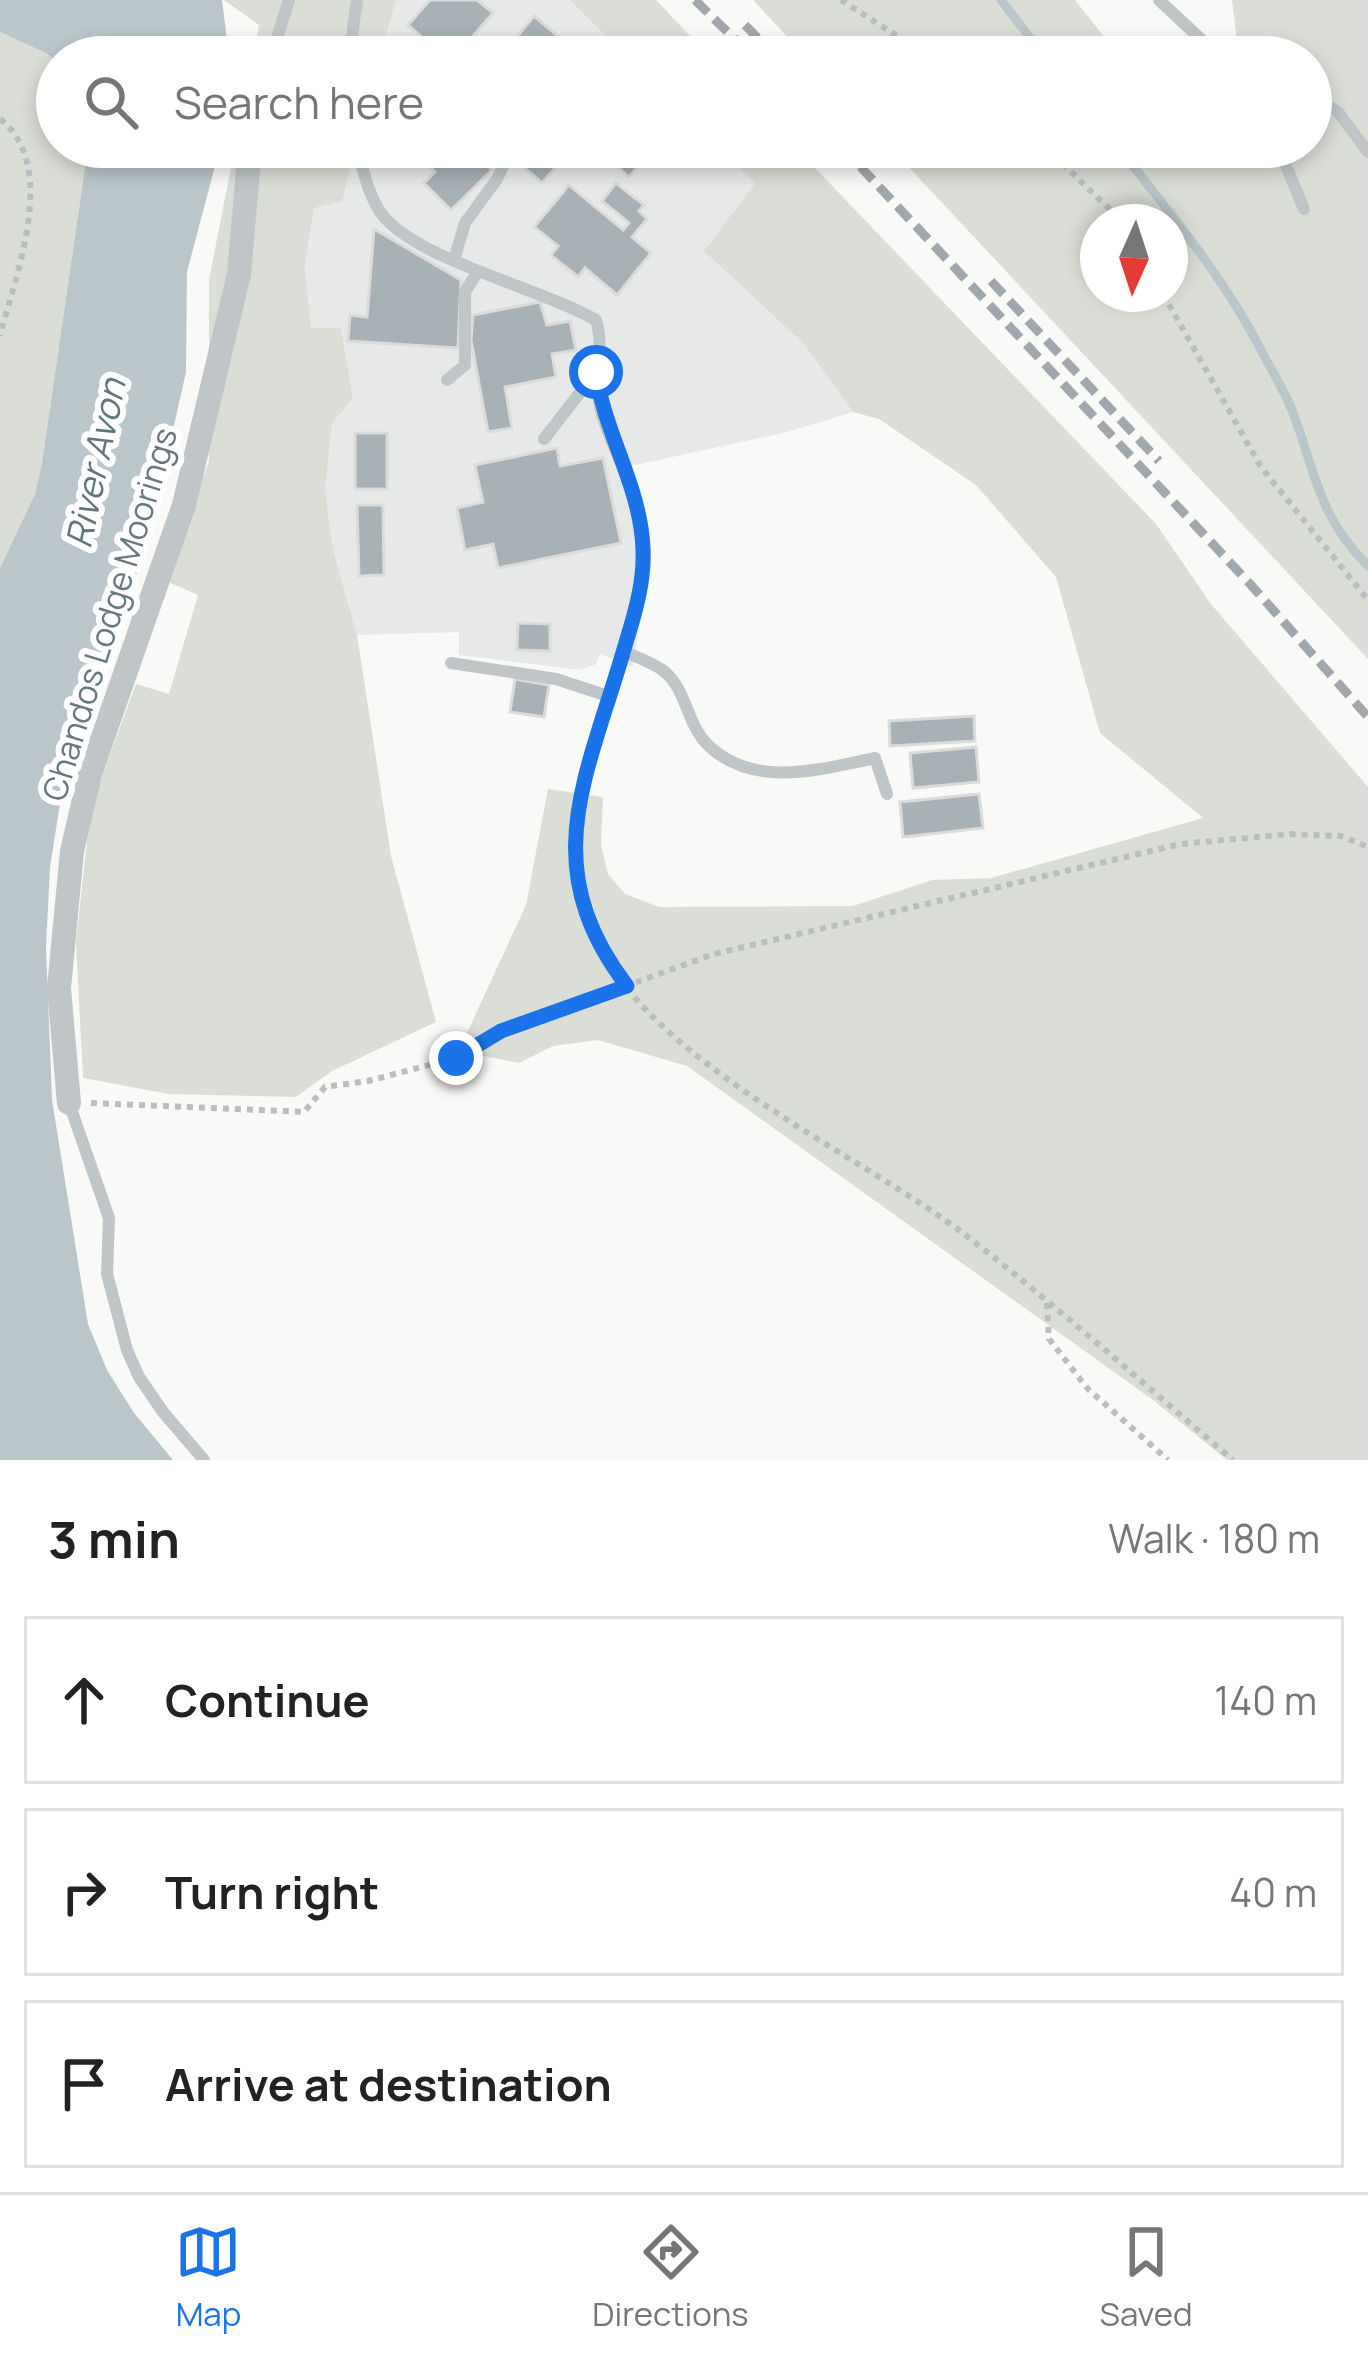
<!DOCTYPE html>
<html lang="en">
<head>
<meta charset="utf-8">
<style>
	:root { --surface:#fff; --page:#f6f6f6; --text:#222; --muted:#767676; --line:#e0e0e0; --accent:#1a73e8 }
	body { margin:0; font-family:Manrope,sans-serif; background:var(--page); color:var(--text) }
	.compass { position:absolute; left:1080px; top:204px; width:108px; height:108px; border-radius:50%; background:var(--surface); box-shadow:0 6px 18px #0003; rotate:183deg }
	.stop { position:absolute; width:36px; height:36px; margin:-27px; border:9px solid #1a73e8; border-radius:50%; background:#fff }
	.stop.end { background:#1a73e8; border-color:#fff; box-shadow:0 3px 12px #0008 }
	.list { margin:0; padding:0; list-style:none }
	h2 { display:flex; justify-content:space-between; align-items:center; height:156px; margin:0; padding:0 48px; font-size:51px }
	h2 small { font-size:39px; font-weight:400; color:var(--muted) }
	.list li { display:grid; grid-template-columns:78px 1fr auto; gap:36px; align-items:center; box-sizing:border-box; height:168px; margin:0 24px 24px; padding:0 24px; border:3px solid var(--line); border-radius:0px }
	.list b { display:block; font-size:45px; white-space:nowrap }
	.list em { font-size:39px; font-style:normal; color:var(--muted) }
	.icon { flex:none; width:66px; height:66px; fill:none; stroke:currentColor; stroke-width:2; stroke-linecap:round; stroke-linejoin:round }
	.map { position:relative; flex:none; width:1368px; height:1460px; overflow:hidden }
	.search { position:absolute; background:var(--surface); box-shadow:0 6px 18px #0003; left:36px; right:36px; top:36px; height:132px; display:flex; align-items:center; gap:30px; box-sizing:border-box; padding:0 42px; border-radius:66px; color:var(--muted); font-size:45px }
	.sheet { height:732px; background:var(--surface) }
	nav { display:flex; justify-content:space-around; align-items:center; box-sizing:border-box; height:168px; border-top:3px solid var(--line); background:var(--surface); font-size:33px; color:var(--muted) }
	nav a { display:grid; justify-items:center; gap:6px }
	nav .on { color:var(--accent) }
	.map>svg:first-child { display:block }
	.built { fill:#e7e9e8 }
	.green { fill:#daded6; fill-rule:evenodd }
	.water { fill:#bac6ca }
	.lines { fill:none; stroke-linecap:round; stroke-linejoin:round }
	.stream { stroke:#bac6ca; stroke-width:9 }
	.building { fill:#a8b1b6; stroke:#dbdbd9; stroke-width:3 }
	.path { stroke:#bbbec0; stroke-width:6; stroke-dasharray:6 6; stroke-linecap:butt }
	.service { stroke:#c0c5c8; stroke-width:12 }
	.minor { stroke:#c0c5c8; stroke-width:24 }
	.rail { stroke:#a0a8ad; stroke-width:9; stroke-dasharray:18 9; stroke-linecap:butt }
	.route { stroke:#1a73e8; stroke-width:15 }
	.labels { text-anchor:middle; dominant-baseline:central; stroke-width:12; stroke-linejoin:round; paint-order:stroke }
	.street-label { font-size:33px; fill:#667780; stroke:#fff }
	.water-label { font-size:36px; font-style:italic; fill:#60767a; stroke:#fff }
</style>
</head>
<body>
<div class="map">
<svg width="1368" height="1460" viewBox="0 0 1368 1460">
	<rect width="100%" height="100%" fill="#f9f9f7"/>
	<!-- built -->
	<g class="built">
		<path d="M396 0H570L627 57H380Z"/>
		<path d="M356 147H718L755 183 705 251 804 344 853 412 787 432 631 466 648 583 632 667 600 654 596 664 580 670 459 655V632L357 635 333 549 325 491 332 424 353 398 341 329 311 328 305 265 314 208Z"/>
	</g>
	<!-- green -->
	<g class="green">
		<path d="M224 0H396L380 57H253L259 25Z"/>
		<path d="M570 0H656L710 57H627Z"/>
		<path d="M753 0H1075L1120 57H806Z"/>
		<path d="M1232 0H1368V659L890 147H1311V57H1239ZM1098 222H1170V294H1098Z"/>
		<path d="M0 32 46 53 57 62V147H88L42 463 35 494 0 568Z"/>
		<path d="M235 147H356L342 201 314 208 305 265 311 328H341L353 398 332 424 325 491 333 549 357 635 391 856 436 1022 332 1071 296 1097 169 1094 83 1078 76 941 91 806 136 684 169 694 198 595 166 581 209 461V280Z"/>
		<path d="M718 147H795L1156 524 1211 604 1368 787V1460H1227L1153 1400 687 1066 598 1040 553 1046 519 1063 464 1052 461 1046 526 905 548 789 603 797 601 845 608 874 625 894 659 907 853 906 932 880 991 878 1203 818 1100 733 1056 577 976 485 879 419 853 412 804 344 704 251 755 183Z"/>
	</g>
	<!-- water -->
	<g class="water">
		<path d="M0 0H222L229 57H57V62L46 53 0 32Z"/>
		<path d="M88 147H220L187 272 186 372 154 514 118 637 65 772 50 867 46 947 52 1100 88 1324 107 1370 134 1413 173 1460H0V568L35 494 42 463Z"/>
	</g>
	<g class="lines">
		<!-- stream -->
		<g class="stream">
			<path d="M1001 0 1045 57"/>
			<path d="M1118 147C1169 212 1224 277 1262 352 1272 371 1284 390 1292 410 1316 472 1317 515 1368 566"/>
		</g>
	</g>
	<!-- building -->
	<g class="building">
		<path d="M430 0H477L493 13 455 57H434L428 51 433 47 408 25Z"/>
		<path d="M534 16 583 57H539L516 38Z"/>
		<path d="M410 147H469L492 170 451 210 424 183 435 172Z"/>
		<path d="M537 147H574L542 183 521 165Z"/>
		<path d="M595 147H656L629 177Z"/>
		<path d="M616 183 644 205 639 211 647 219 632 237 651 253 617 295 585 268 578 277 551 255 558 246 534 227 569 185 623 230 629 223 602 201Z"/>
		<path d="M374 229 461 280 458 348 348 341 350 315 367 317Z"/>
		<path d="M540 302 547 325 570 321 576 350 552 354 556 377 505 387 512 428 488 432 471 340 473 315Z"/>
		<rect x="355" y="433" width="32" height="56"/>
		<path d="M557 448 560 466 603 458 621 543 498 568 493 544 465 550 457 508 483 502 475 465Z"/>
		<path d="M357 505H383L384 575 359 576Z"/>
		<path d="M518 623 550 624V651L517 650Z"/>
		<path d="M515 679 549 685 544 717 510 712Z"/>
		<path d="M974 716 975 741 890 746 889 721Z"/>
		<path d="M976 747 979 782 913 788 910 753Z"/>
		<path d="M979 794 983 828 903 837 900 802Z"/>
	</g>
	<g class="lines">
		<!-- path -->
		<g class="path">
			<path d="M841 0 930 57"/>
			<path d="M0 119C60 165 15 277 0 336"/>
			<path d="M1045 147 1123 222"/>
			<path d="M1163 294 1261 467 1368 600"/>
			<path d="M602 716C582 781 563 845 584 912 630 1056 853 1148 968 1237 1059 1308 1145 1385 1233 1460"/>
			<path d="M91 1103 304 1112 325 1087 368 1081 456 1058 501 1031 714 954 1181 844 1290 834 1341 836 1368 847"/>
			<path d="M1047 1303 1049 1339 1088 1389 1168 1460"/>
		</g>
		<!-- service -->
		<g class="service">
			<path d="M1159 0 1220 57"/>
			<path d="M271 57 289 0"/>
			<path d="M349 57 357 0"/>
			<path d="M1311 95 1338 112 1368 152"/>
			<path d="M357 147C363 170 369 199 384 217 422 261 540 288 596 320 605 350 593 380 601 411 609 441 626 468 634 498 654 565 632 632 608 696L556 679 451 663"/>
			<path d="M1278 147 1304 209"/>
			<path d="M454 260 465 223 497 179 512 147"/>
			<path d="M447 380 465 365V292L478 271"/>
			<path d="M544 439 596 372"/>
			<path d="M623 651C636 657 654 663 665 672 687 691 687 724 707 744 753 790 821 769 875 758L887 794"/>
			<path d="M69 1103 109 1218 107 1274 127 1350 139 1377 163 1412 204 1460"/>
		</g>
		<!-- minor -->
		<path class="minor" d="M69 1103 59 988 72 851 90 774 184 505 239 274 250 147"/>
		<!-- rail -->
		<g class="rail">
			<path d="M695 0 753 57"/>
			<path d="M745 25 776 57"/>
			<path d="M842 147 1251 585 1368 717"/>
			<path d="M991 281 1159 461"/>
		</g>
	</g>
	<g class="lines">
		<!-- route -->
		<path class="route" d="M456 1058 501 1031 627 986C537 868 585 781 622 656 632 622 645 585 643 549 641 487 604 433 596 372"/>
	</g>
	<g class="labels">
		<!-- street labels -->
		<g class="street-label">
			<text transform="translate(109 614) rotate(-73)">Chandos Lodge Moorings</text>
		</g>
		<!-- water labels -->
		<g class="water-label">
			<text transform="translate(95 463) rotate(-78)">River Avon</text>
		</g>
	</g>
</svg>
<svg class="compass" viewBox="-18 -18 36 36"><path d="M0-13l5 13h-10z" fill="#e53935"/><path d="M0 13l5-13h-10z" fill="#767676"/></svg>
<div class="stop" style="left:596px;top:372px"></div>
<div class="stop end" style="left:456px;top:1058px"></div>
<div class="search"><svg class="icon" aria-label="search" viewBox="0 0 24 24"><circle cx="10" cy="10" r="6"/><path d="M15 15l6 6"/></svg>Search here</div>
</div>
<section class="sheet">
<h2>3 min<small>Walk · 180 m</small></h2>
<ul class="list">
<li><svg class="icon" aria-label="ahead" viewBox="0 0 24 24"><path d="M12 20V5M6 11l6-6 6 6"/></svg><div><b>Continue</b></div><em>140 m</em></li>
<li><svg class="icon" aria-label="right" viewBox="0 0 24 24"><path d="M7 20v-9h11M14 6l5 5-5 5"/></svg><div><b>Turn right</b></div><em>40 m</em></li>
<li><svg class="icon" aria-label="arrive" viewBox="0 0 24 24"><path d="M6 21V4h12l-3 4 3 4H6"/></svg><div><b>Arrive at destination</b></div></li>
</ul>
</section>
<nav>
<a class="on"><svg class="icon" aria-label="map" viewBox="0 0 24 24"><path d="M3 6l6-2 6 2 6-2v14l-6 2-6-2-6 2zM9 4v14M15 6v14"/></svg>Map</a>
<a><svg class="icon" aria-label="directions" viewBox="0 0 24 24"><path d="M12 3l9 9-9 9-9-9zM9 14v-3h6M13 9l2 2-2 2"/></svg>Directions</a>
<a><svg class="icon" aria-label="saved" viewBox="0 0 24 24"><path d="M7 4h10v16l-5-4-5 4z"/></svg>Saved</a>
</nav>
</body>
</html>
